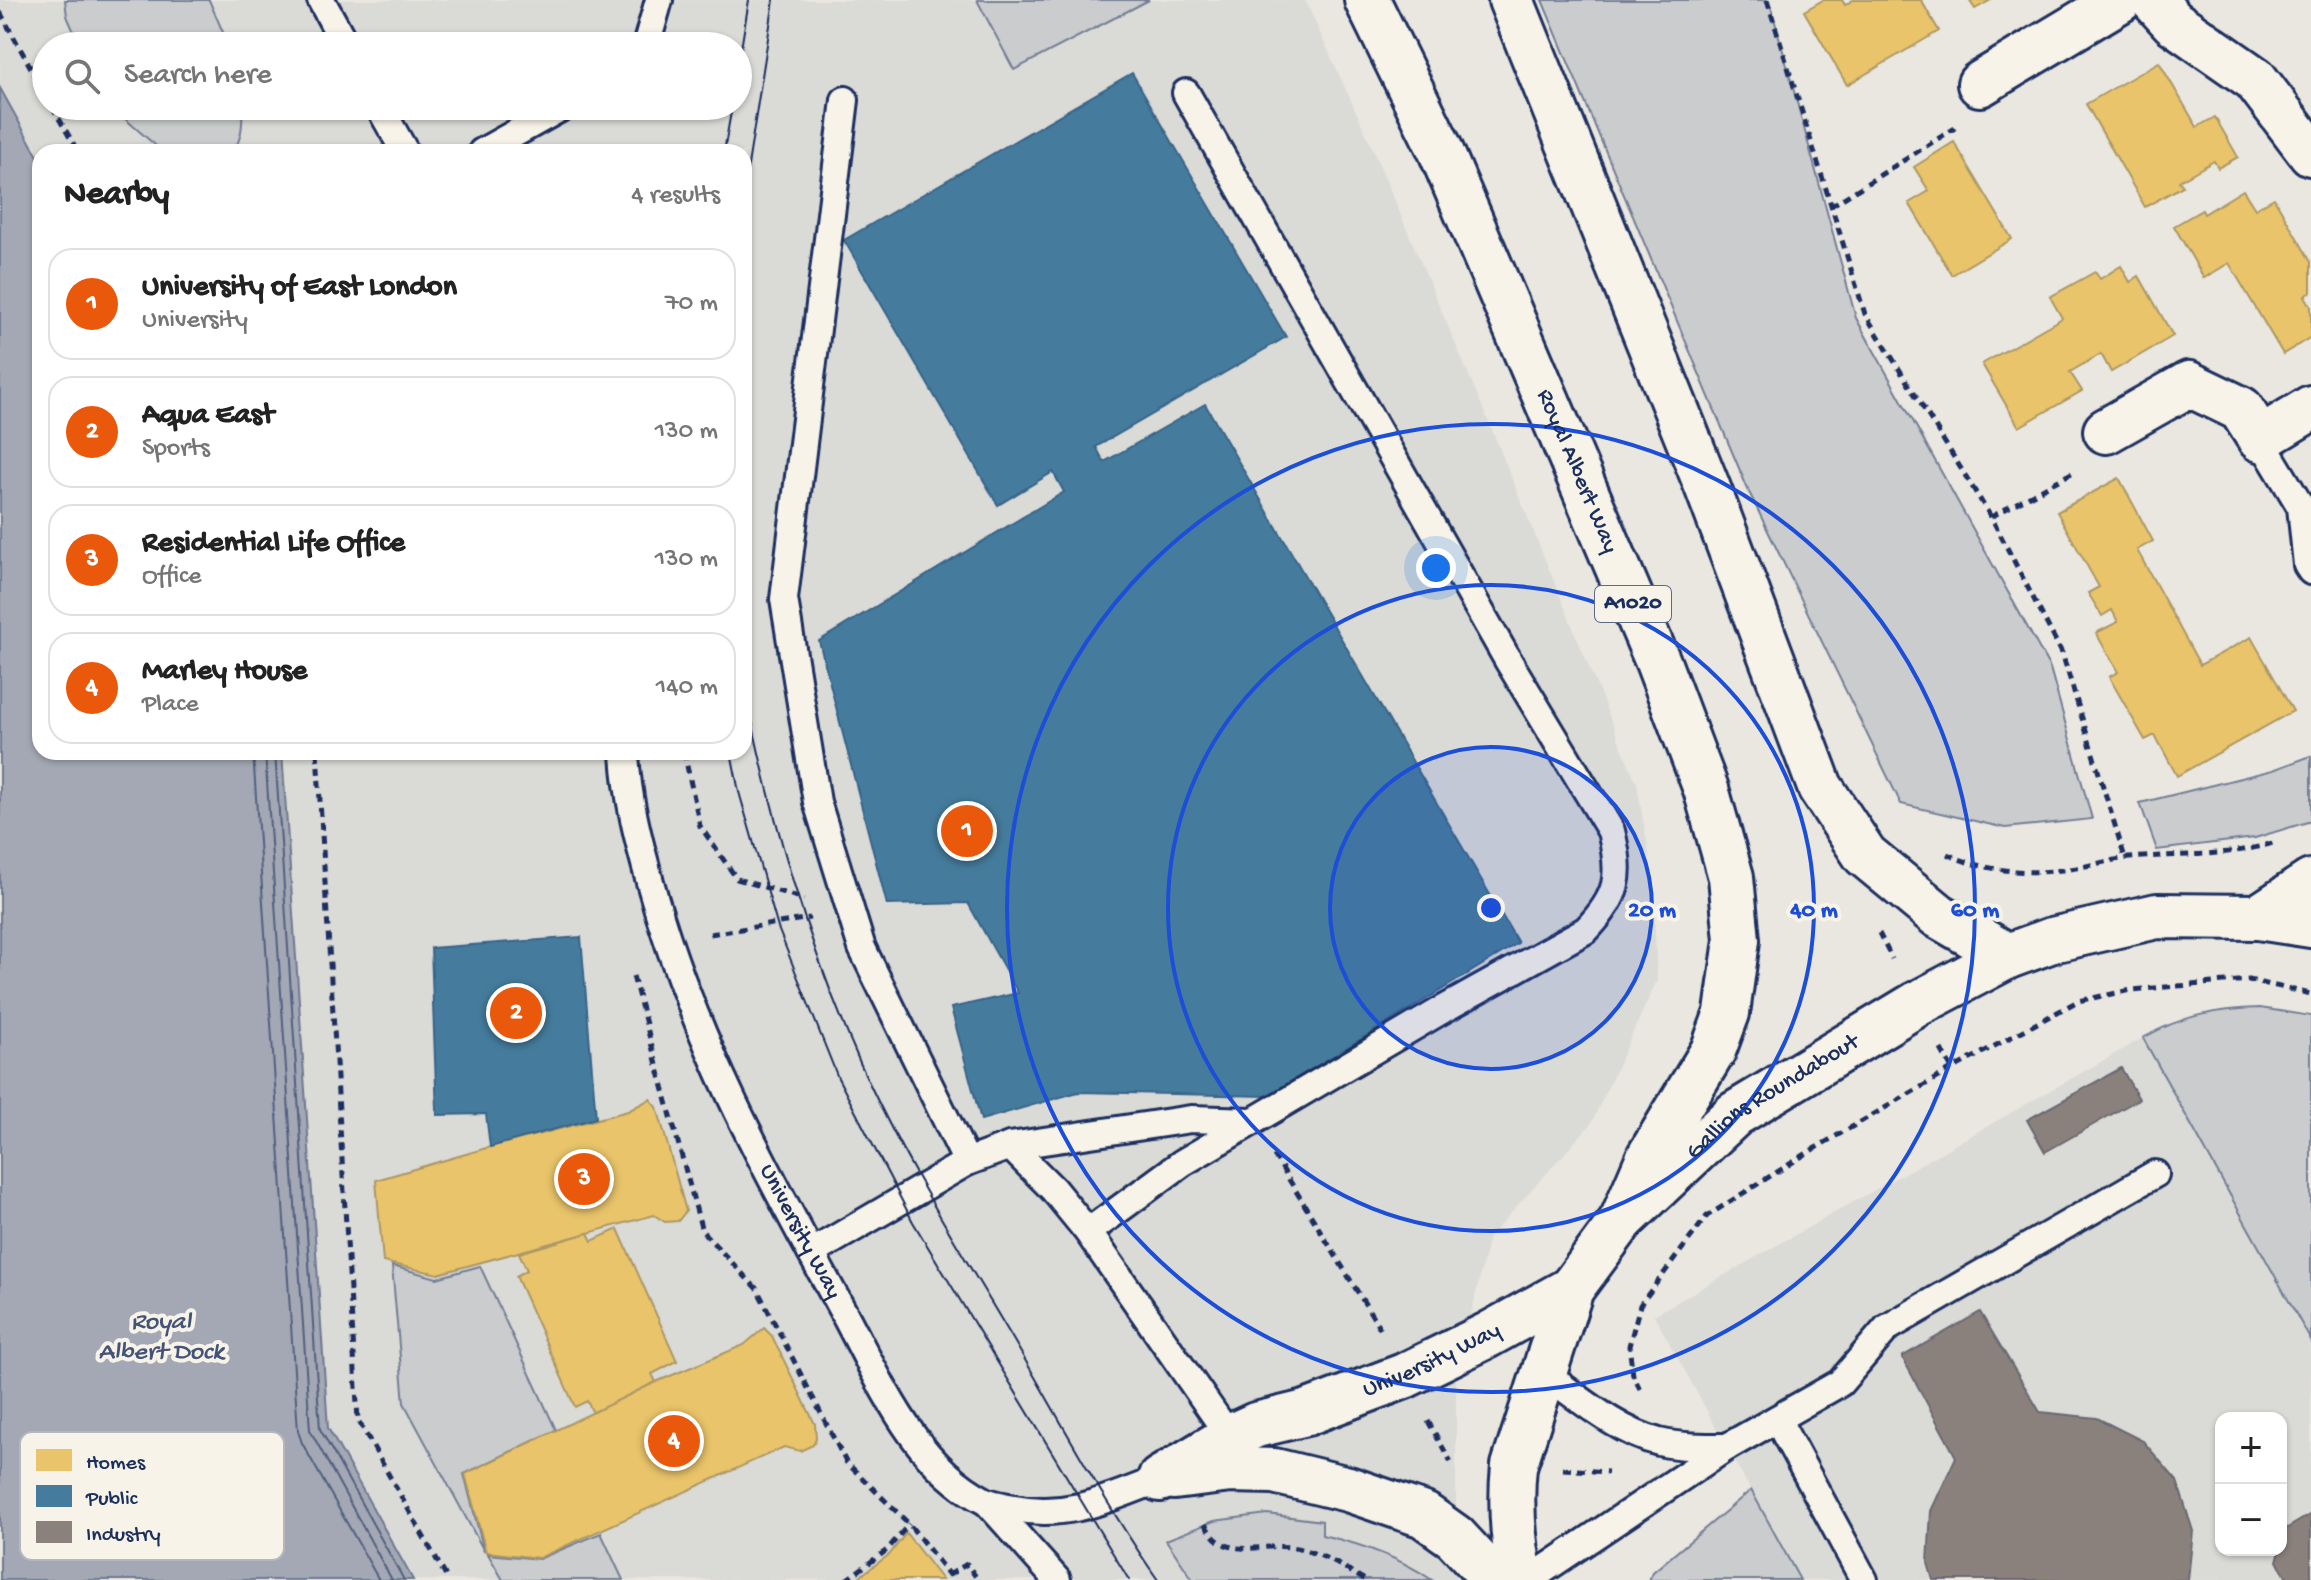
<!DOCTYPE html>
<html lang="en">
<head>
<meta charset="utf-8">
<style>
	:root { --surface:#fff; --page:#f2f2f2; --text:#222; --muted:#767676; --line:#e0e0e0; --accent:#ea580c }
	body { margin:0; font-family:"Gochi Hand",sans-serif; background:var(--page); color:var(--text) }
	.controls { position:absolute; right:24px; bottom:24px; display:grid; overflow:hidden; border-radius:16px; box-shadow:0 2px 6px #0004 }
	.controls button { width:72px; height:72px; display:grid; place-items:center; padding:0; border:0; border-bottom:2px solid var(--line); background:var(--surface); color:var(--text); font:40px sans-serif }
	.you { position:absolute; left:1436px; top:568px; width:28px; height:28px; margin:-20px; border:6px solid #fff; border-radius:50%; background:#1a73e8; box-shadow:0 0 0 12px #1a73e833 }
	.badge { display:grid; place-items:center; width:52px; height:52px; border-radius:50%; background:var(--accent); color:#fff; font-size:26px; font-weight:700 }
	.pin { position:absolute; translate:-50% -50%; border:4px solid #fff; box-shadow:0 2px 8px #0006 }
	.list { margin:0; padding:0; list-style:none }
	h2 { display:flex; justify-content:space-between; align-items:center; height:104px; margin:0; padding:0 32px; font-size:34px }
	h2 small { font-size:26px; font-weight:400; color:var(--muted) }
	.list li { display:grid; grid-template-columns:52px 1fr auto; gap:24px; align-items:center; box-sizing:border-box; height:112px; margin:0 16px 16px; padding:0 16px; border:2px solid var(--line); border-radius:24px }
	.list b { display:block; font-size:30px; white-space:nowrap }
	.list p { margin:0; font-size:26px; white-space:nowrap; color:var(--muted) }
	.list em { font-size:26px; font-style:normal; color:var(--muted) }
	.icon { flex:none; width:44px; height:44px; fill:none; stroke:currentColor; stroke-width:2; stroke-linecap:round; stroke-linejoin:round }
	.map { position:relative; flex:none; width:2311px; height:1580px; overflow:hidden }
	.search { position:absolute; background:var(--surface); box-shadow:0 2px 6px #0004; left:32px; top:32px; width:720px; height:88px; display:flex; align-items:center; gap:20px; box-sizing:border-box; padding:0 28px; border-radius:44px; color:var(--muted); font-size:30px }
	.panel { position:absolute; background:var(--surface); box-shadow:0 2px 6px #0004; left:32px; top:144px; width:720px; height:616px; border-radius:24px }
	.map>svg:first-child { display:block }
	.built { fill:#dadad6; fill-rule:evenodd }
	.green { fill:#cbcccd; stroke:#737e96; stroke-width:2 }
	.water { fill:#a3a8b4; stroke:#6d7892; stroke-width:2 }
	.homes { fill:#e9c46a; stroke:#ab9766; stroke-width:2 }
	.public { fill:#457b9d; stroke:#38648a; stroke-width:2 }
	.industry { fill:#8a817c; stroke:#696873; stroke-width:2 }
	.lines { fill:none; stroke-linecap:round; stroke-linejoin:round }
	.shore { stroke:#515f80; stroke-width:2 }
	.lane-casing { stroke:#1b2f5e; stroke-width:32 }
	.street-casing { stroke:#1b2f5e; stroke-width:50 }
	.primary-casing { stroke:#1b2f5e; stroke-width:50 }
	.highway-casing { stroke:#1b2f5e; stroke-width:50 }
	.path { stroke:#1b2f5e; stroke-width:5; stroke-dasharray:8 6; stroke-linecap:butt }
	.lane { stroke:#f7f3e8; stroke-width:26 }
	.street { stroke:#f7f3e8; stroke-width:44 }
	.primary { stroke:#f7f3e8; stroke-width:44 }
	.highway { stroke:#f7f3e8; stroke-width:44 }
	.tram { stroke:#1b2f5e; stroke-width:2 }
	.ring { fill:none; stroke:#1d4ed8; stroke-width:4 }
	.labels { text-anchor:middle; dominant-baseline:central; stroke-width:8; stroke-linejoin:round; paint-order:stroke }
	.shield { fill:#f7f3e8; stroke:#5d6a87; stroke-width:2 }
	.shield-label { font-size:22px; font-weight:bold; fill:#1b2f5e }
	.street-label { font-size:24px; fill:#1b2f5e; stroke:#f7f3e8 }
	.water-label { font-size:26px; font-style:italic; fill:#445378; stroke:#f7f3e8 }
	.key { fill:#f7f3e8; stroke:#b5b8bf; stroke-width:2 }
	.key-label { font-size:22px; fill:#1b2f5e }
	.centre { fill:#1d4ed8; stroke:#f7f3e8; stroke-width:4 }
	.ring-label { font-size:24px; text-anchor:middle; font-weight:bold; fill:#1d4ed8; stroke:#f7f3e8; stroke-width:8; stroke-linejoin:round; paint-order:stroke }
</style>
</head>
<body>
<div class="map">
<svg width="2311" height="1580" viewBox="0 0 2311 1580">
	<rect width="100%" height="100%" fill="#eae7e0"/>
	<filter id="ink" filterUnits="userSpaceOnUse"><feTurbulence type="fractalNoise" baseFrequency=".0125" numOctaves="2"/><feDisplacementMap in="SourceGraphic" scale="16" xChannelSelector="R" yChannelSelector="G"/><feConvolveMatrix kernelMatrix="1 2 1 2 8 2 1 2 1" color-interpolation-filters="sRGB"/></filter>
	<g filter="url(#ink)">
		<!-- built -->
		<g class="built">
			<path d="M0 0H1305L1368 138 1487 418 1637 784 1653 878 1657 980 1591 1124 1489 1237 1456 1378V1580H413L328 1428 282 752H744V152H40V160L0 88ZM46 46H738V106H46Z"/>
			<path d="M2143 1038 2311 1341V1580H1800L1654 1315ZM2221 1418H2281V1550H2221Z"/>
		</g>
		<!-- green -->
		<g class="green">
			<path d="M65 0H209L229 46H80L67 16Z"/>
			<path d="M977 0H1149L1014 70Z"/>
			<path d="M1542 0H1769L1856 318 2050 668 2092 819 2005 828 1901 804 1749 492Z"/>
			<path d="M114 106H242C243 121 242 141 232 152H163L123 117Z"/>
			<path d="M2311 756V821L2255 838 2157 850 2140 803 2273 770Z"/>
			<path d="M2260 1008 2311 1016V1341L2143 1038C2181 1016 2216 1009 2260 1008Z"/>
			<path d="M392 1266 437 1278 480 1266 556 1430 464 1474 484 1551 404 1403Z"/>
			<path d="M1751 1490 1800 1580H1649L1653 1572Z"/>
			<path d="M1267 1514 1322 1521V1535C1361 1544 1399 1557 1432 1580H1193L1166 1540 1214 1521Z"/>
			<path d="M601 1533 623 1580H503L488 1554 539 1559Z"/>
		</g>
		<!-- water -->
		<path class="water" d="M0 88 40 160V752H282L328 1428 413 1580H0Z"/>
		<!-- homes -->
		<g class="homes">
			<path d="M1823 0H1842L1845 5 1853 0H1921L1939 31 1847 85 1804 11Z"/>
			<path d="M1969 0H1991L1975 9Z"/>
			<path d="M2159 62 2197 127 2215 117 2238 157 2218 168 2214 161 2179 181 2183 186 2145 207 2086 104Z"/>
			<path d="M1954 142 2012 239 1952 275 1909 203 1929 191 1914 167Z"/>
			<path d="M2243 190 2255 209 2274 198 2311 262V292L2305 296 2311 306V337L2283 354 2229 263 2204 278 2174 226 2202 210 2204 214Z"/>
			<path d="M2121 266 2130 282 2139 276 2173 336 2111 372 2101 354 2070 372 2082 391 2019 427 1982 364 2062 318 2050 297 2095 272 2100 279Z"/>
			<path d="M2119 478 2153 541 2137 550 2200 665 2251 637 2293 711 2177 776 2155 735 2145 740 2109 677 2118 672 2096 633 2118 622 2112 610 2102 616 2088 593 2099 587 2057 512Z"/>
			<path d="M650 1099 657 1107 686 1211 678 1221 665 1222 654 1215 438 1274 383 1262 376 1180 490 1147 628 1111Z"/>
			<path d="M618 1229 677 1361 652 1374 656 1382 593 1413 587 1401 575 1407 516 1276 527 1270 519 1253 588 1233 592 1241Z"/>
			<path d="M764 1328 772 1336 815 1424 816 1438 813 1445 800 1451 784 1447 539 1558 486 1552 465 1474 656 1382 744 1345Z"/>
			<path d="M906 1533 942 1580H855L890 1554Z"/>
		</g>
		<!-- public -->
		<g class="public">
			<path d="M1132 73 1286 337 1096 447 1104 462 1205 404 1518 943 1268 1096 1078 1092 981 1120 951 1008 1018 993 968 903 887 905 819 641 1064 492 1053 472 998 505 844 240Z"/>
			<path d="M581 937 596 1118 490 1147 486 1114 437 1115 431 948Z"/>
		</g>
		<!-- industry -->
		<g class="industry">
			<path d="M2121 1068 2139 1099 2045 1152 2027 1120Z"/>
			<path d="M1980 1312 2040 1412 2097 1418 2143 1441 2177 1481 2193 1531 2188 1580H1933L1928 1563 1931 1511 1956 1457 1902 1357Z"/>
			<path d="M2311 1514V1580H2288L2277 1561 2286 1529Z"/>
		</g>
		<g class="lines">
			<!-- shore -->
			<g class="shore">
				<path d="M253 752 298 1431 302 1443 379 1580"/>
				<path d="M265 752 310 1430 392 1580"/>
				<path d="M275 752 320 1429 404 1580"/>
			</g>
			<!-- lane casing -->
			<g class="lane-casing">
				<g id="lane">
					<path d="M321 0 346 46"/>
					<path d="M646 46 659 0"/>
					<path d="M845 100 784 599 817 802 862 948 967 1162 1010 1146 1053 1189 1088 1232 1230 1437"/>
					<path d="M379 106 405 152"/>
					<path d="M482 152 564 106"/>
					<path d="M2260 439 2301 507 2307 565 2311 571"/>
					<path id="s1" d="M625 752C627 796 638 839 650 882 691 1033 765 1170 840 1306 878 1375 911 1463 985 1501 994 1505 1005 1506 1014 1508 1069 1519 1109 1498 1160 1479"/>
					<path d="M1010 1146 1191 1119 1252 1121"/>
					<path d="M1088 1232 1182 1163 1442 1010 1586 930C1619 896 1622 876 1611 831L1509 662 1186 93"/>
					<path d="M811 1253 967 1162"/>
					<path d="M1542 1372C1578 1397 1616 1431 1659 1442 1681 1447 1704 1447 1727 1447"/>
					<path d="M1777 1419 1864 1580"/>
					<path d="M988 1503 1057 1580"/>
					<path d="M1534 1580 1542 1571 1727 1447 1840 1383 1887 1328 2155 1174"/>
				</g>
			</g>
			<!-- street casing -->
			<g class="street-casing">
				<g id="street">
					<path d="M2153 0 2173 22 2255 79 2311 153"/>
					<path d="M1980 84 2120 0"/>
					<path d="M2106 431 2189 384 2241 409 2260 439 2311 408"/>
					<path d="M1174 1477 1231 1470 1274 1471 1348 1489 1424 1515 1455 1537 1495 1580"/>
					<path id="s2" d="M1160 1479 1230 1437 1256 1425 1306 1413 1404 1376 1488 1335 1571 1289"/>
				</g>
			</g>
			<!-- primary casing -->
			<g class="primary-casing">
				<g id="primary">
					<path id="s3" d="M1367 0 1440 149 1658 662 1706 789 1731 877 1737 940 1727 1013 1713 1051 1649 1157 1622 1220"/>
					<path d="M1511 0 1707 486 1820 787 1865 855 1939 916 2008 956"/>
					<path d="M2258 917 2311 882"/>
				</g>
			</g>
			<!-- highway casing -->
			<g class="highway-casing">
				<g id="highway">
					<path id="s4" d="M1521 1580C1513 1542 1510 1505 1514 1466L1571 1289 1622 1220 1735 1114 1917 1004 2008 956 2052 940 2157 916 2258 917 2311 925"/>
				</g>
			</g>
			<!-- path -->
			<g class="path">
				<path d="M1767 0 1865 314 1991 517 2062 653 2125 858"/>
				<path d="M0 12 46 95"/>
				<path d="M52 106 78 152"/>
				<path d="M1831 206 1955 128"/>
				<path d="M1991 517 2077 470"/>
				<path d="M317 752 358 1420 448 1580"/>
				<path d="M684 752 700 826 737 879 804 899"/>
				<path d="M1947 854C1981 870 2024 875 2062 870 2084 868 2106 860 2129 858 2175 854 2232 857 2276 842"/>
				<path d="M1879 933 1892 959"/>
				<path d="M710 934 810 918"/>
				<path d="M633 976 702 1231 757 1289 846 1462 909 1524 953 1580"/>
				<path d="M1941 1049 1952 1069"/>
				<path d="M1274 1155 1381 1330"/>
				<path d="M1640 1389 1633 1375 1629 1346 1640 1305 1707 1216 1812 1150 1952 1069 2078 1001 2131 990 2249 980 2311 994"/>
				<path d="M1428 1421 1451 1462"/>
				<path d="M1563 1469 1608 1472"/>
				<path d="M1205 1524C1226 1564 1261 1541 1296 1548 1321 1553 1343 1567 1365 1580"/>
				<path d="M949 1575 967 1564 978 1580"/>
				<path d="M846 1580 887 1550 909 1524"/>
			</g>
			<!-- lane -->
			<use href="#lane" class="lane"/>
			<!-- street -->
			<use href="#street" class="street"/>
			<!-- primary -->
			<use href="#primary" class="primary"/>
			<!-- highway -->
			<use href="#highway" class="highway"/>
			<!-- tram -->
			<g class="tram">
				<path d="M738 67 749 0"/>
				<path d="M724 152 732 106"/>
				<path d="M744 191 774 0"/>
				<path d="M744 684C771 817 806 941 861 1065 905 1164 963 1254 1017 1346 1063 1425 1106 1506 1158 1580"/>
				<path d="M731 752 739 792 778 928 838 1078 913 1222 1129 1580"/>
			</g>
		</g>
	</g>
	<!-- distance rings -->
	<circle cx="1491" cy="908" r="161" fill="#1d4ed8" fill-opacity=".12"/>
	<g class="ring">
		<circle cx="1491" cy="908" r="161"/>
		<circle cx="1491" cy="908" r="323"/>
		<circle cx="1491" cy="908" r="484"/>
	</g>
	<g class="labels">
		<!-- shield labels -->
		<rect class="shield" x="1595" y="586" width="76" height="36" rx="6"/>
		<g class="shield-label">
			<text x="1633" y="604">A1020</text>
		</g>
		<!-- street labels -->
		<g class="street-label">
			<text stroke="none"><textPath href="#s3" startOffset="516">Royal Albert Way</textPath></text>
			<text stroke="none"><textPath href="#s4" startOffset="582">Gallions Roundabout</textPath></text>
			<text stroke="none"><textPath href="#s1" startOffset="514">University Way</textPath></text>
			<text stroke="none"><textPath href="#s2" startOffset="298">University Way</textPath></text>
		</g>
		<!-- water labels -->
		<g class="water-label">
			<text x="161" y="1323">Royal<tspan x="161" dy="30">Albert Dock</tspan></text>
		</g>
	</g>
	<!-- legend -->
	<rect x="20" y="1432" width="264" height="128" rx="12" class="key"/>
	<rect x="36" y="1449" width="36" height="22" fill="#e9c46a"/>
	<rect x="36" y="1485" width="36" height="22" fill="#457b9d"/>
	<rect x="36" y="1521" width="36" height="22" fill="#8a817c"/>
	<g class="key-label">
		<text x="86" y="1468">Homes</text>
		<text x="86" y="1504">Public</text>
		<text x="86" y="1540">Industry</text>
	</g>
	<circle cx="1491" cy="908" r="12" class="centre"/>
	<g class="ring-label">
		<text x="1652" y="916">20 m</text>
		<text x="1814" y="916">40 m</text>
		<text x="1975" y="916">60 m</text>
	</g>
</svg>
<div class="controls">
<button>+</button>
<button>−</button>
</div>
<div class="you"></div>
<div class="pin badge" style="left:967px;top:831px">1</div>
<div class="pin badge" style="left:516px;top:1013px">2</div>
<div class="pin badge" style="left:584px;top:1179px">3</div>
<div class="pin badge" style="left:674px;top:1441px">4</div>
<div class="search"><svg class="icon" aria-label="search" viewBox="0 0 24 24"><circle cx="10" cy="10" r="6"/><path d="M15 15l6 6"/></svg>Search here</div>
<section class="panel">
<h2>Nearby<small>4 results</small></h2>
<ul class="list">
<li><span class="badge">1</span><div><b>University of East London</b><p>University</p></div><em>70 m</em></li>
<li><span class="badge">2</span><div><b>Aqua East</b><p>Sports</p></div><em>130 m</em></li>
<li><span class="badge">3</span><div><b>Residential Life Office</b><p>Office</p></div><em>130 m</em></li>
<li><span class="badge">4</span><div><b>Marley House</b><p>Place</p></div><em>140 m</em></li>
</ul>
</section>
</div>
</body>
</html>
